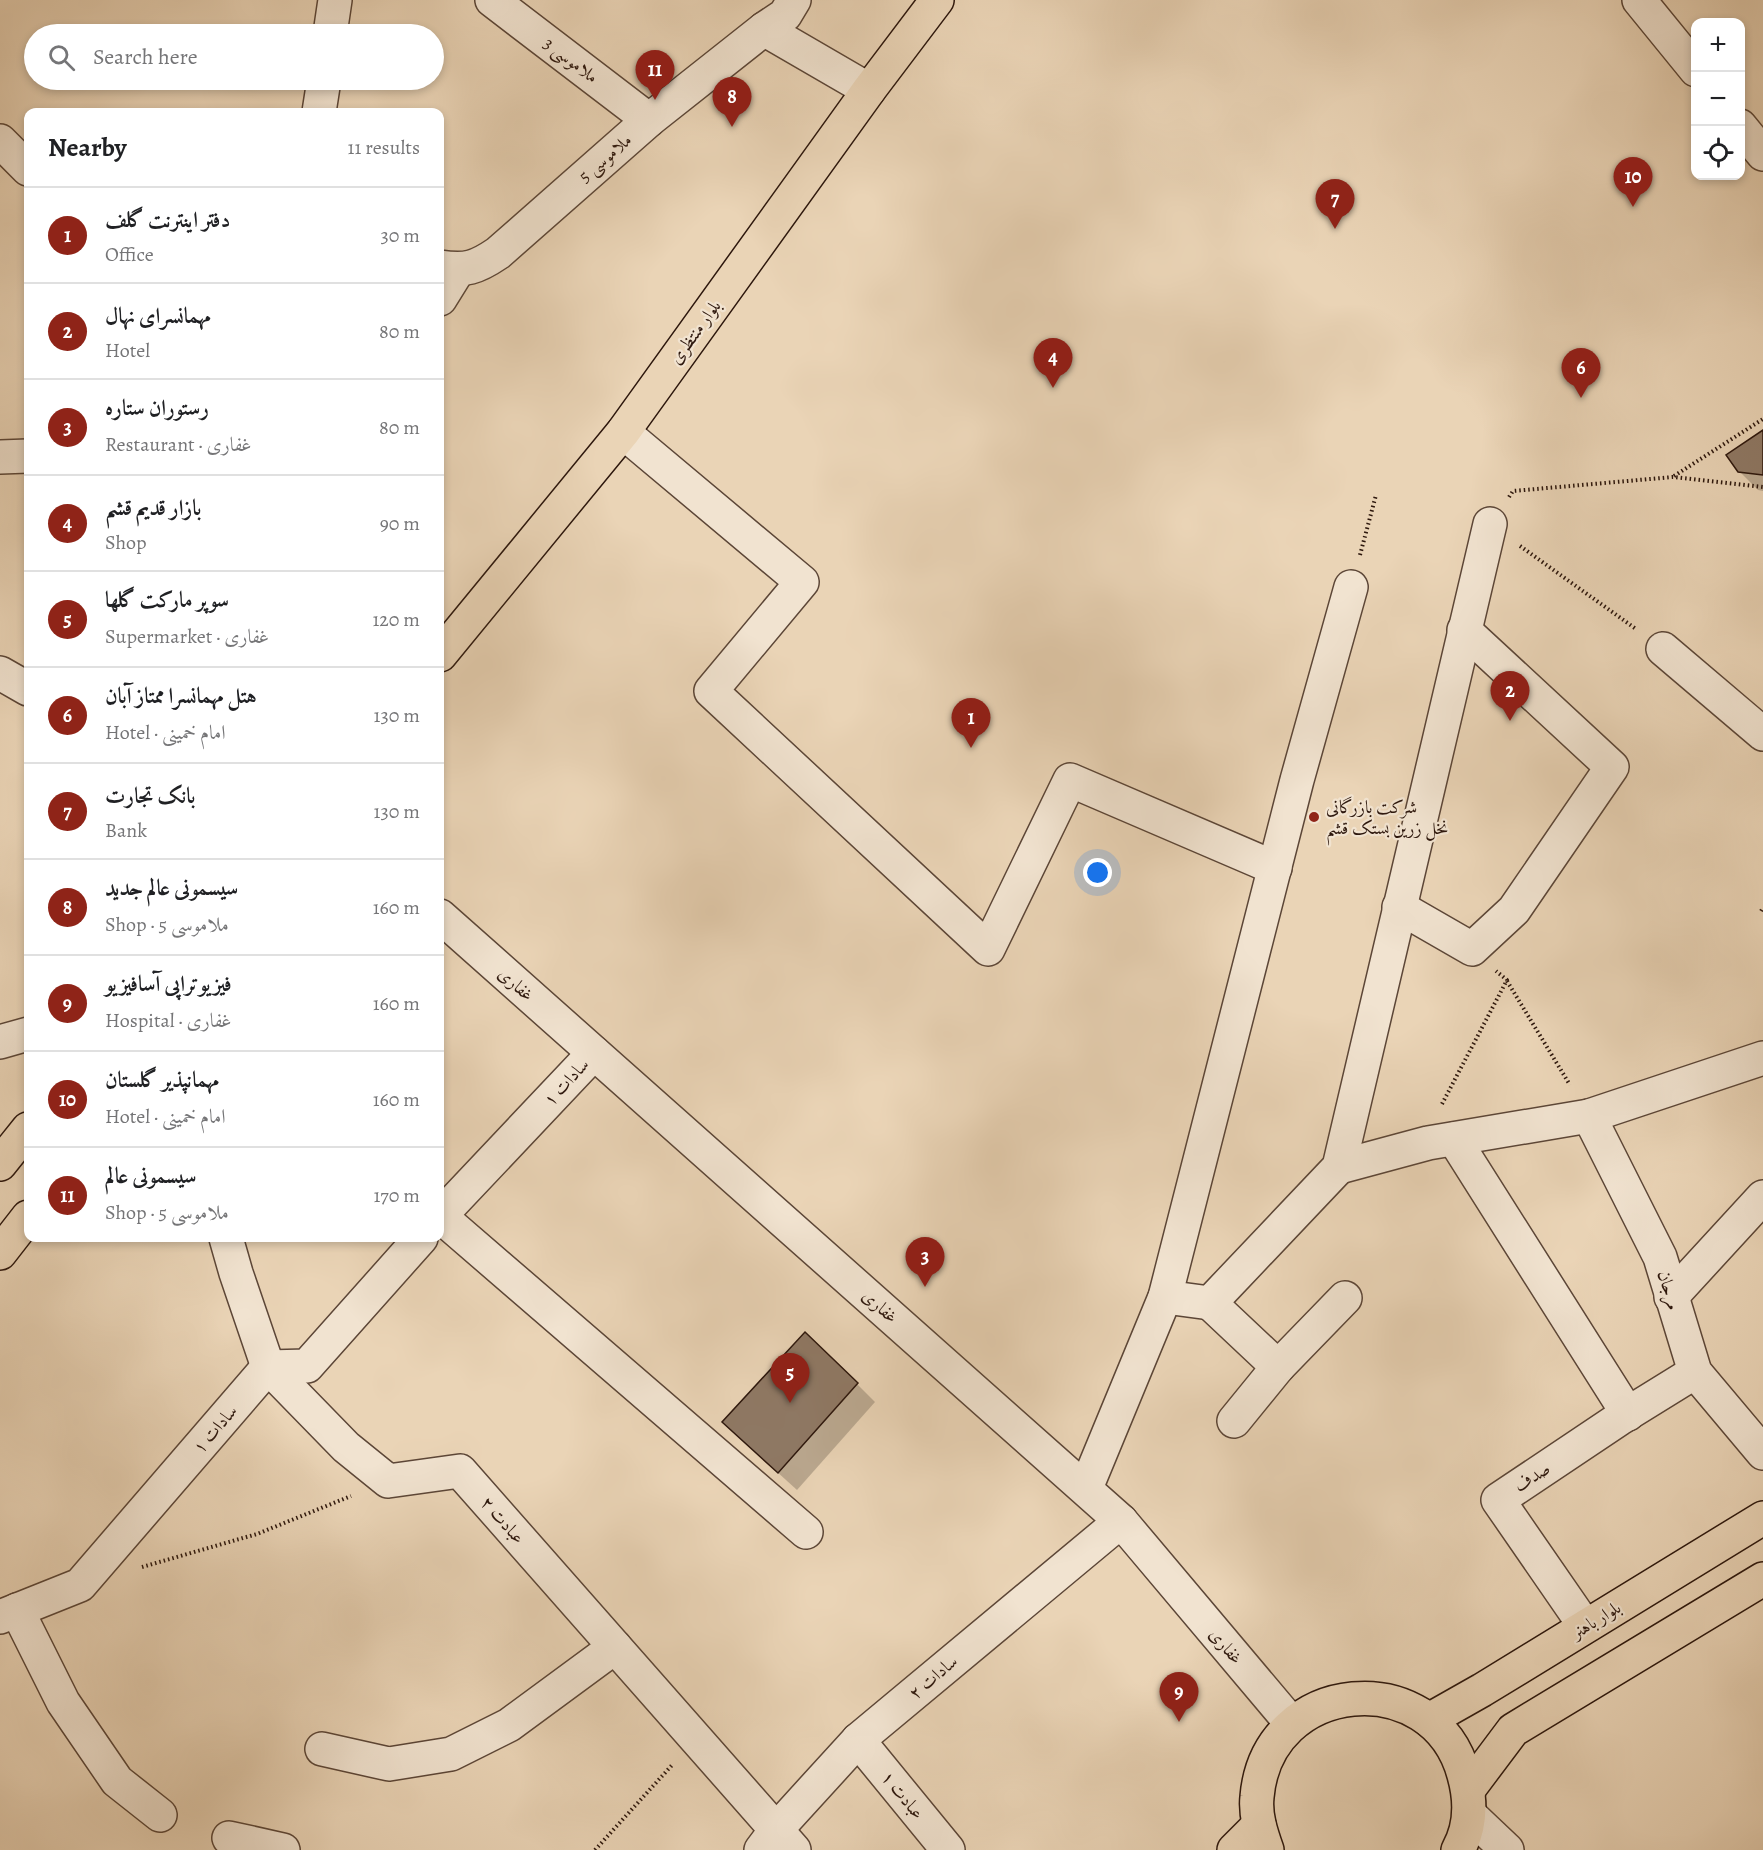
<!DOCTYPE html>
<html lang="en">
<head>
<meta charset="utf-8">
<style>
	:root { --surface:#fff; --page:#f6f6f6; --text:#202124; --muted:#757577; --line:#e0e0e0; --accent:#8f2418 }
	body { margin:0; font-family:Alegreya,Amiri,serif; background:var(--page); color:var(--text) }
	.controls { position:absolute; right:18px; top:18px; display:grid; overflow:hidden; border-radius:12px; box-shadow:0 3px 9px #0003 }
	.controls button { width:54px; height:54px; display:grid; place-items:center; padding:0; border:0; border-bottom:2px solid var(--line); background:var(--surface); color:var(--text); font:30px sans-serif }
	.you { position:absolute; left:1098px; top:873px; width:21px; height:21px; margin:-15px; border:4px solid #fff; border-radius:50%; background:#1a73e8; box-shadow:0 0 0 9px #1a73e833 }
	.badge { display:grid; place-items:center; width:39px; height:39px; border-radius:50%; background:var(--accent); color:#fff; font-size:20px; font-weight:700 }
	.pin { position:absolute; translate:-50% -50px; filter:drop-shadow(0 2px 3px #0008) }
	.pin::after { content:''; position:absolute; top:32px; width:21px; height:18px; background:inherit; clip-path:polygon(0 0,100% 0,50% 100%) }
	.list { margin:0; padding:0; list-style:none }
	h2 { display:flex; justify-content:space-between; align-items:center; height:78px; margin:0; padding:0 24px; font-size:26px }
	h2 small { font-size:20px; font-weight:400; color:var(--muted) }
	.list li { display:grid; grid-template-columns:39px 1fr auto; gap:18px; align-items:center; box-sizing:border-box; height:96px; padding:0 24px; border-top:2px solid var(--line) }
	.list b { display:block; font-size:22px; white-space:nowrap }
	.list p { margin:0; font-size:20px; white-space:nowrap; color:var(--muted) }
	.list em { font-size:20px; font-style:normal; color:var(--muted) }
	.icon { flex:none; width:33px; height:33px; fill:none; stroke:currentColor; stroke-width:2; stroke-linecap:round; stroke-linejoin:round }
	.map { position:relative; flex:none; width:1763px; height:1850px; overflow:hidden }
	.search { position:absolute; background:var(--surface); box-shadow:0 3px 9px #0003; left:24px; top:24px; width:420px; height:66px; display:flex; align-items:center; gap:15px; box-sizing:border-box; padding:0 21px; border-radius:33px; color:var(--muted); font-size:22px }
	.panel { position:absolute; background:var(--surface); box-shadow:0 3px 9px #0003; left:24px; top:108px; width:420px; height:1134px; border-radius:12px }
	.map>svg:first-child { display:block }
	.shadow { fill:#0003 }
	.building { fill:#8f7965; stroke:#2d170d; stroke-width:1.5 }
	.lines { fill:none; stroke-linecap:round; stroke-linejoin:round }
	.minor-casing { stroke:#5c4637; stroke-width:36 }
	.major-casing { stroke:#2d170d; stroke-width:36 }
	.path { stroke:#2d170d; stroke-width:4; stroke-dasharray:1.5 3; stroke-linecap:butt }
	.minor { stroke:#f1e3d0; stroke-width:33 }
	.major { stroke:#ead4b6; stroke-width:33 }
	.poi-dot { fill:#8f2418; stroke:#f1e3d0; stroke-width:2 }
	.labels { text-anchor:middle; dominant-baseline:central; stroke-width:4.5; stroke-linejoin:round; paint-order:stroke }
	.street-label { font-size:18px; fill:#2d170d; stroke:#f1e3d0 }
	.poi-label { font-size:18px; fill:#2d170d; stroke:#f1e3d0; text-anchor:start }
</style>
</head>
<body>
<div class="map">
<svg width="1763" height="1850" viewBox="0 0 1763 1850">
	<rect width="100%" height="100%" fill="#ead4b6"/>
	<filter id="stains"><feTurbulence type="fractalNoise" baseFrequency=".00333" numOctaves="4"/><feColorMatrix values="0 0 0 0 .2 0 0 0 0 .09 0 0 0 0 .02 0 0 0 .5 -.17"/></filter>
	<radialGradient id="worn" r=".72"><stop offset=".6" stop-color="#630" stop-opacity="0"/><stop offset="1" stop-color="#630" stop-opacity=".3"/></radialGradient>
	<!-- shadow -->
	<g class="shadow">
		<path d="M1763 432V491L1758 490 1739 471Z"/>
		<path d="M857 1384 875 1402 797 1490 742 1440Z"/>
	</g>
	<!-- building -->
	<g class="building">
		<path d="M1763 430V475L1738 472 1726 455Z"/>
		<path d="M805 1332 858 1383 778 1473 722 1422Z"/>
	</g>
	<g class="lines">
		<!-- minor casing -->
		<g class="minor-casing">
			<g id="minor">
				<path d="M492 0 649 120"/>
				<path d="M1639 0 1696 70"/>
				<path d="M764 29 869 90"/>
				<path d="M330 34 335 0"/>
				<path d="M319 112 324 80"/>
				<path d="M1740 126 1763 154"/>
				<path d="M0 141 28 169"/>
				<path d="M440 267C466 271 476 268 498 253L649 120 764 29 785 15 794 0"/>
				<path d="M440 299 458 270"/>
				<path d="M623 432 802 582 711 691 988 949 1070 780 1275 868"/>
				<path d="M0 457 28 456"/>
				<path d="M1663 649 1763 734"/>
				<path d="M0 673 28 689"/>
				<path d="M1399 907 1472 949 1514 910 1612 767 1464 630"/>
				<path d="M440 916 1121 1521 1292 1724"/>
				<path d="M0 1042 28 1034"/>
				<path d="M1589 1116 1660 1257 1695 1372 1763 1453"/>
				<path d="M1454 1139 1628 1414"/>
				<path d="M1339 1167 1428 1143 1589 1116 1763 1058"/>
				<path d="M440 1216 806 1532"/>
				<path d="M440 1216 594 1053"/>
				<path d="M226 1238 236 1273 268 1367 346 1447 388 1481 460 1471 794 1850"/>
				<path d="M1165 1297 1210 1303 1339 1167 1490 524"/>
				<path d="M1671 1297 1763 1197"/>
				<path d="M1210 1303 1278 1367"/>
				<path d="M1234 1421 1278 1367 1345 1298"/>
				<path d="M1086 1488 1165 1297 1297 780 1351 587"/>
				<path d="M17 1610 63 1702 117 1781 160 1815"/>
				<path d="M0 1617 80 1585 268 1367 307 1366 421 1238"/>
				<path d="M1585 1626 1498 1500 1619 1419 1695 1372"/>
				<path d="M858 1740 948 1850"/>
				<path d="M322 1749 389 1764 451 1754 509 1725 615 1647"/>
				<path d="M1469 1814 1507 1850"/>
				<path d="M229 1838 283 1850"/>
				<path d="M761 1850 776 1830 858 1740 1121 1521"/>
			</g>
		</g>
		<!-- major casing -->
		<g class="major-casing">
			<g id="major">
				<path d="M440 655 623 432 869 90 937 0"/>
				<path d="M0 1164 28 1129"/>
				<path d="M0 1253 28 1217"/>
				<path d="M1429 1720 1482 1690 1763 1518"/>
				<path d="M1468 1790 1513 1730 1763 1579"/>
				<path d="M1234 1850 1259 1825"/>
				<path d="M1267 1850C1261 1833 1255 1815 1257 1797 1267 1677 1434 1663 1464 1775 1471 1800 1471 1827 1458 1850"/>
			</g>
		</g>
		<!-- path -->
		<g class="path">
			<path d="M1674 476 1763 419"/>
			<path d="M1509 497 1513 491 1673 477 1763 487"/>
			<path d="M1520 546 1636 629"/>
			<path d="M1360 555 1376 495"/>
			<path d="M1761 911 1763 908"/>
			<path d="M1507 981 1570 1085"/>
			<path d="M1442 1104 1507 980 1496 971"/>
			<path d="M142 1567 257 1534 351 1496"/>
			<path d="M595 1850 673 1764"/>
		</g>
		<!-- minor -->
		<use href="#minor" class="minor"/>
		<!-- major -->
		<use href="#major" class="major"/>
	</g>
	<!-- markers -->
	<circle class="poi-dot" cx="1314" cy="817" r="6"/>
	<g class="labels">
		<!-- street labels -->
		<g class="street-label">
			<text transform="translate(571 60) rotate(37)">ملاموسی 3</text>
			<text transform="translate(605 158) rotate(-41)">ملاموسی 5</text>
			<text transform="translate(695 332) rotate(-54)">بلوار منتظری</text>
			<text transform="translate(516 984) rotate(42)">غفاری</text>
			<text transform="translate(566 1082) rotate(-47)">سادات ۱</text>
			<text transform="translate(1669 1290) rotate(74)">مرجان</text>
			<text transform="translate(880 1306) rotate(42)">غفاری</text>
			<text transform="translate(215 1429) rotate(-49)">سادات ۱</text>
			<text transform="translate(1532 1477) rotate(-34)">صدف</text>
			<text transform="translate(503 1520) rotate(49)">عبادت ۲</text>
			<text transform="translate(1596 1620) rotate(-32)">بلوار باهنر</text>
			<text transform="translate(1226 1646) rotate(50)">غفاری</text>
			<text transform="translate(933 1677) rotate(-40)">سادات ۲</text>
			<text transform="translate(903 1795) rotate(51)">عبادت ۱</text>
		</g>
		<!-- poi labels -->
		<g class="poi-label">
			<text x="1326" y="807">شرکت بازرگانی<tspan x="1326" dy="21">نخل زرین بستک قشم</tspan></text>
		</g>
	</g>
	<rect width="100%" height="100%" filter="url(#stains)"/>
	<rect width="100%" height="100%" fill="url(#worn)"/>
</svg>
<div class="controls">
<button>+</button>
<button>−</button>
<button><svg class="icon" aria-label="locate" viewBox="0 0 24 24"><circle cx="12" cy="12" r="6"/><path d="M12 2v4M12 18v4M2 12h4M18 12h4"/></svg></button>
</div>
<div class="you"></div>
<div class="pin badge" style="left:971px;top:748px">1</div>
<div class="pin badge" style="left:1510px;top:721px">2</div>
<div class="pin badge" style="left:925px;top:1287px">3</div>
<div class="pin badge" style="left:1053px;top:388px">4</div>
<div class="pin badge" style="left:790px;top:1403px">5</div>
<div class="pin badge" style="left:1581px;top:398px">6</div>
<div class="pin badge" style="left:1335px;top:229px">7</div>
<div class="pin badge" style="left:732px;top:127px">8</div>
<div class="pin badge" style="left:1179px;top:1722px">9</div>
<div class="pin badge" style="left:1633px;top:207px">10</div>
<div class="pin badge" style="left:655px;top:100px">11</div>
<div class="search"><svg class="icon" aria-label="search" viewBox="0 0 24 24"><circle cx="10" cy="10" r="6"/><path d="M15 15l6 6"/></svg>Search here</div>
<section class="panel">
<h2>Nearby<small>11 results</small></h2>
<ul class="list">
<li><span class="badge">1</span><div><b>دفتر اینترنت گلف</b><p>Office</p></div><em>30 m</em></li>
<li><span class="badge">2</span><div><b>مهمانسرای نهال</b><p>Hotel</p></div><em>80 m</em></li>
<li><span class="badge">3</span><div><b>رستوران ستاره</b><p>Restaurant · غفاری</p></div><em>80 m</em></li>
<li><span class="badge">4</span><div><b>بازار قدیم قشم</b><p>Shop</p></div><em>90 m</em></li>
<li><span class="badge">5</span><div><b>سوپر مارکت گلها</b><p>Supermarket · غفاری</p></div><em>120 m</em></li>
<li><span class="badge">6</span><div><b>هتل مهمانسرا ممتاز آبان</b><p>Hotel · امام خمینی</p></div><em>130 m</em></li>
<li><span class="badge">7</span><div><b>بانک تجارت</b><p>Bank</p></div><em>130 m</em></li>
<li><span class="badge">8</span><div><b>سیسمونی عالم جدید</b><p>Shop · ملاموسی 5</p></div><em>160 m</em></li>
<li><span class="badge">9</span><div><b>فیزیوتراپی آسافیزیو</b><p>Hospital · غفاری</p></div><em>160 m</em></li>
<li><span class="badge">10</span><div><b>مهمانپذیر گلستان</b><p>Hotel · امام خمینی</p></div><em>160 m</em></li>
<li><span class="badge">11</span><div><b>سیسمونی عالم</b><p>Shop · ملاموسی 5</p></div><em>170 m</em></li>
</ul>
</section>
</div>
</body>
</html>
